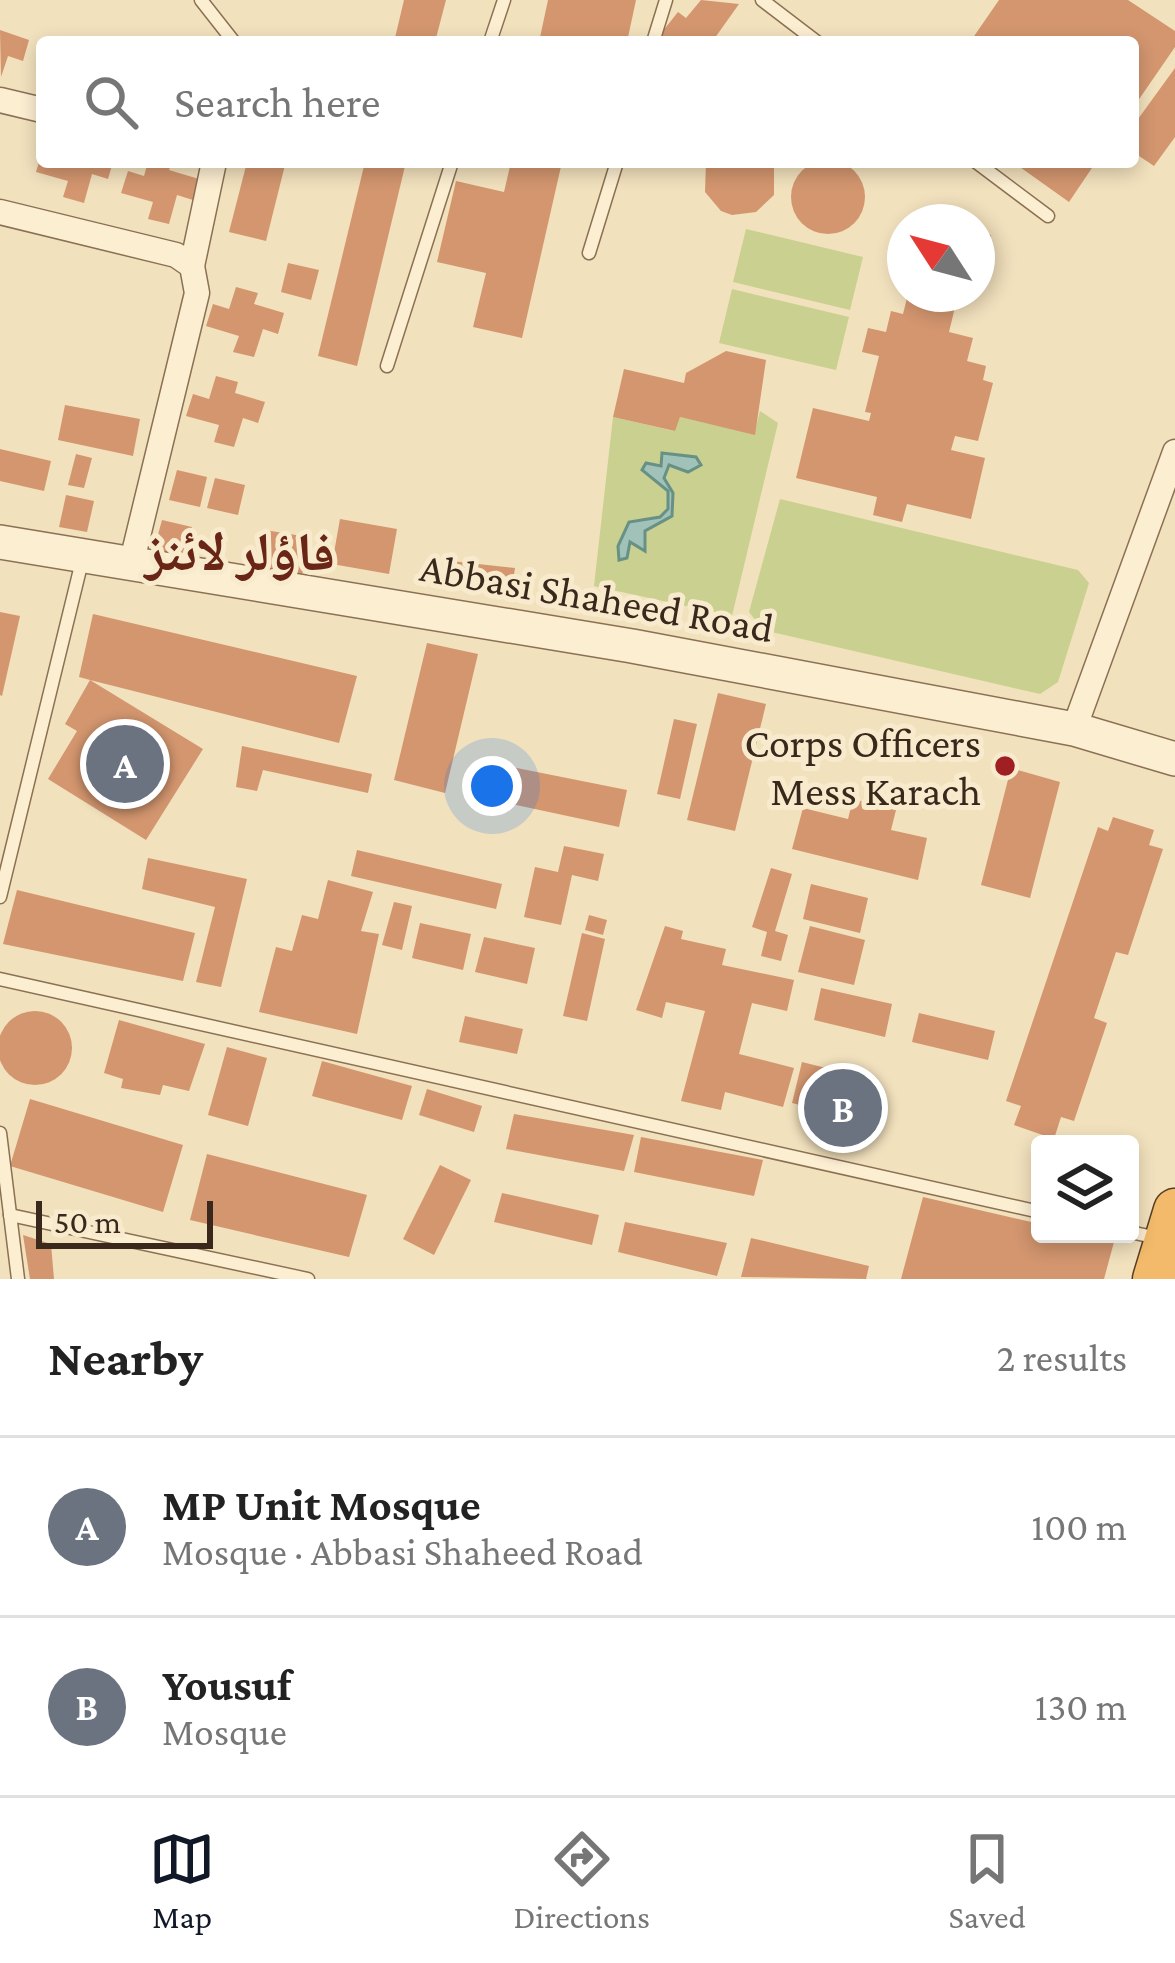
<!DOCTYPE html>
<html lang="en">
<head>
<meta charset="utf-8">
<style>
	:root { --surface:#fff; --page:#f2f2f2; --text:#222; --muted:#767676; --line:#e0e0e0; --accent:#111827 }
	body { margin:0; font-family:"Crimson Pro","Noto Naskh Arabic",serif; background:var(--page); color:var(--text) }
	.controls { position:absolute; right:36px; bottom:36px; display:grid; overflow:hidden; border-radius:12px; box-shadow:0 6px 18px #0003 }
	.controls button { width:108px; height:108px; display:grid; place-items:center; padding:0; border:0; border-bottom:3px solid var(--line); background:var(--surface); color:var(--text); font:60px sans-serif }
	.compass { position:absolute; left:887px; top:204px; width:108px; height:108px; border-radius:50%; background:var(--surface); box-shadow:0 6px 18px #0003; rotate:306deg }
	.scale { position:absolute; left:36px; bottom:30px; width:177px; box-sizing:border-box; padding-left:12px; border:6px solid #39281b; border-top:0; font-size:33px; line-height:42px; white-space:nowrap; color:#39281b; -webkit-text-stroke:9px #f8ebcd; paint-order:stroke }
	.you { position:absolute; left:492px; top:786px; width:42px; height:42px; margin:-30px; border:9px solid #fff; border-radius:50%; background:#1a73e8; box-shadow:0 0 0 18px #1a73e833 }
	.badge { display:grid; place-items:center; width:78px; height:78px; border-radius:50%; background:var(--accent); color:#fff; font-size:39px; font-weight:700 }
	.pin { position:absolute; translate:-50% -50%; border:6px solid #fff; box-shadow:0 3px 12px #0006 }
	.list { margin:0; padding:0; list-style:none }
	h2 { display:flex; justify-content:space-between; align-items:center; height:156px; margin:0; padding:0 48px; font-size:51px }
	h2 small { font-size:39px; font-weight:400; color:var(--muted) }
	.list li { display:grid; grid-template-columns:78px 1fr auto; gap:36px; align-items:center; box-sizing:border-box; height:180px; padding:0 48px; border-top:3px solid var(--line) }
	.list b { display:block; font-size:45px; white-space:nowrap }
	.list p { margin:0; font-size:39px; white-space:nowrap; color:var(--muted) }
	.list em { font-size:39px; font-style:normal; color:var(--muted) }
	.icon { flex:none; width:66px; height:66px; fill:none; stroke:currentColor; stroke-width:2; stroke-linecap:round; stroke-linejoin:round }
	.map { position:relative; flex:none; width:1175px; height:1279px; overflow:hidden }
	.search { position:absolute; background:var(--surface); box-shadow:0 6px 18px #0003; left:36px; right:36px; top:36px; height:132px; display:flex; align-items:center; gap:30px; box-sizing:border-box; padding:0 42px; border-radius:12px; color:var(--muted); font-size:45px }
	.sheet { height:516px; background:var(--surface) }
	nav { display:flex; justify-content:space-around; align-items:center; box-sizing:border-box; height:168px; border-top:3px solid var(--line); background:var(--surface); font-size:33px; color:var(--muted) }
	nav a { display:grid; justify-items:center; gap:6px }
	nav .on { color:var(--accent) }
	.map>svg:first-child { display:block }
	.green { fill:#cad090 }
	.water { fill:#a1c2b8; stroke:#689186; stroke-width:3 }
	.building { fill:#d3966f }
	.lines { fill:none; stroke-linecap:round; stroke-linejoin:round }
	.service-casing { stroke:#8b7054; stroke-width:15 }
	.minor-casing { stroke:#8b7054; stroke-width:27 }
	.tertiary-casing { stroke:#8b7054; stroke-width:36 }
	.trunk-casing { stroke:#583e29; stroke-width:45 }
	.service { stroke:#fceed1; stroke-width:12 }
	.minor { stroke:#fceed1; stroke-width:24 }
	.tertiary { stroke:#fceed1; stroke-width:33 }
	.trunk { stroke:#f2ba6a; stroke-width:42 }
	.poi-dot { fill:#9f1f23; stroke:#f8ebcd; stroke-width:4.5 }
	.labels { text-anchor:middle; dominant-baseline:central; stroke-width:10; stroke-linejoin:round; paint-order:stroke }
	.street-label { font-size:42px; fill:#39281b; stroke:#f8ebcd }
	.poi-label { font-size:42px; fill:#39281b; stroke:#f8ebcd; text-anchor:end }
	.district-label { font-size:54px; font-weight:bold; fill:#692516; stroke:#f8ebcd }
</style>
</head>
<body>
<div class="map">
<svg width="1175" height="1279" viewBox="0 0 1175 1279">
	<rect width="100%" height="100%" fill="#f2e1bd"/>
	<!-- green -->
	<g class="green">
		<path d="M746 229 863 257 850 310 733 282Z"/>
		<path d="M732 289 849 317 836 370 719 343Z"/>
		<path d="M760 411 778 423 732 616 594 586 613 417 674 431 680 417 754 434Z"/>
		<path d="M780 499 1078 570 1089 583 1058 682 1040 694 763 630 749 612Z"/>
	</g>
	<!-- water -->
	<path class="water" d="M662 453 696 457 701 465 688 472 669 465 664 478 673 493 672 516 645 531V551L630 542 627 558 619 560 618 546 629 522 660 517 668 509V491L642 470 646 463 661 466Z"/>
	<!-- building -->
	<g class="building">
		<path d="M404 0H446L435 42H394Z"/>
		<path d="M548 0H636L627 42H539Z"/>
		<path d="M701 0 739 4 712 42H665L658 37 678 12 686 18Z"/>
		<path d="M999 0H1128L1175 31V47L1133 108V42H970Z"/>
		<path d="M0 30 29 40 23 61 8 56 1 77Z"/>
		<path d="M1175 68V137L1154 166 1133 152V126Z"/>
		<circle cx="828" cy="197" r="37"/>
		<path d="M39 162H113L108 179 92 174 84 203 63 197 68 181 36 172Z"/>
		<path d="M148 162H172L169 170 199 179 193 200 177 195 169 224 148 219 153 202 121 193 128 171 144 176Z"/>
		<path d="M247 162 285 165 266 241 229 232Z"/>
		<path d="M365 162H406L357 366 318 356Z"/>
		<path d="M511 162H562L522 338 473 327 486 273 437 262 456 181 504 192Z"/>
		<path d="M706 162H774V195L756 212 732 215 721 211 705 192Z"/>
		<path d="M1013 162H1096L1069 202Z"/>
		<path d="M977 231 991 235 979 286H977Z"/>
		<path d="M288 263 319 270 311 300 281 292Z"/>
		<path d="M236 287 258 293 254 304 284 313 278 334 263 329 254 357 233 352 239 336 206 326 213 304 229 309Z"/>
		<path d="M908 294 958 295 949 332 973 338 967 361 986 366 983 380 993 383 978 441 955 436 951 450 985 458 971 519 907 504 902 522 873 515 877 497 796 478 813 408 869 421 871 413 865 412 879 356 862 352 868 328 886 332 891 311 903 314Z"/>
		<path d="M726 351 766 360 755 435 680 417 675 431 613 417 624 369 684 383 686 373Z"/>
		<path d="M216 376 238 382 235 393 265 402 258 423 243 418 234 447 214 442 219 425 186 416 193 394 209 399Z"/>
		<path d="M65 405 140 419 133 456 58 440Z"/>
		<path d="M0 449 51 461 44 491 0 481Z"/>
		<path d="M76 454 92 458 84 488 68 485Z"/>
		<path d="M177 470 207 477 200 507 169 500Z"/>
		<path d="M215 478 245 485 238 515 207 508Z"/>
		<path d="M66 495 94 501 87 532 59 527Z"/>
		<path d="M340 519 397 529 389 574 332 564Z"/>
		<path d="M162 520 192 527 185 556 154 549Z"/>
		<path d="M265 530 308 537 302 577 259 570Z"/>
		<path d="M451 561 515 568 512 588 447 580Z"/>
		<path d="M0 612 20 616 2 696 0 695Z"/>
		<path d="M93 614 357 676 339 743 90 680 203 749 146 840 48 779 77 731 65 724 90 680 79 677Z"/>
		<path d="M427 643 478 654 445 793 394 780Z"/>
		<path d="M718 693 766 704 735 831 687 820Z"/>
		<path d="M674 719 697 724 680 799 657 794Z"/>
		<path d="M242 746 372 774 368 793 263 770 257 791 236 787Z"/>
		<path d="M492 763 627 790 619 827 483 798Z"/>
		<path d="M1011 768 1060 782 1030 898 981 885Z"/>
		<path d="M853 799 896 810 891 830 927 838 918 880 792 849 803 808 848 819Z"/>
		<path d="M1113 817 1154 830 1149 845 1163 849 1128 955 1116 952 1094 1018 1107 1023 1074 1121 1061 1117 1054 1139 1014 1125 1021 1106 1006 1101 1098 827 1108 831Z"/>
		<path d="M564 846 604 854 598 881 572 875 561 925 524 917 535 867 558 872Z"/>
		<path d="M357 850 502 884 496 909 351 876Z"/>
		<path d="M148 858 247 879 221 987 196 982 215 907 142 889Z"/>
		<path d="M771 868 792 874 775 931 788 935 781 961 761 956 767 932 752 927Z"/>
		<path d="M328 880 373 892 361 931 379 934 357 1034 259 1012 276 947 292 951 302 915 318 919Z"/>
		<path d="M811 884 868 898 860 933 803 919Z"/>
		<path d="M17 890 195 933 183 981 3 944Z"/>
		<path d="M394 902 412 906 402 950 382 945Z"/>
		<path d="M589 915 607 920 603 935 585 930Z"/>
		<path d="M420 923 471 934 463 970 412 958Z"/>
		<path d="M665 926 683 931 681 939 726 949 722 965 794 980 787 1011 752 1003 739 1054 794 1068 783 1107 725 1092 721 1110 681 1101 705 1011 666 1002 662 1018 636 1010Z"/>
		<path d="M810 926 865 940 854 985 798 972Z"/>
		<path d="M582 933 605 939 587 1021 563 1016Z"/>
		<path d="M484 937 535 948 527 984 475 972Z"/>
		<path d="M821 988 892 1004 885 1037 814 1020Z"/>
		<circle cx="35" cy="1048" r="37"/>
		<path d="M919 1013 995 1031 988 1060 912 1042Z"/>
		<path d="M465 1016 523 1029 517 1054 459 1042Z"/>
		<path d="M119 1020 205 1044 189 1091 163 1085 160 1095 121 1088 123 1079 104 1073Z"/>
		<path d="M227 1047 267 1058 248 1126 208 1115Z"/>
		<path d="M322 1061 412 1086 402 1120 312 1096Z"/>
		<path d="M802 1062 834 1070 824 1111 792 1103Z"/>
		<path d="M427 1089 482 1106 474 1132 419 1115Z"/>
		<path d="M30 1099 183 1145 163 1212 10 1166Z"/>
		<path d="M514 1114 634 1135 624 1171 506 1149Z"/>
		<path d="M641 1137 763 1160 754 1196 634 1172Z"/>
		<path d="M207 1154 367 1195 349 1257 190 1220Z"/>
		<path d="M440 1165 471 1180 434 1255 403 1239Z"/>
		<path d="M502 1193 599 1215 592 1245 494 1222Z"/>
		<path d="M923 1197 1040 1224V1234H1082L1114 1242 1104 1279H901Z"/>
		<path d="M625 1222 727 1243 717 1276 618 1252Z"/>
		<path d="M23 1235 51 1244 54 1279H30Z"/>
		<path d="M751 1238 869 1266 866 1279 741 1277Z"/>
	</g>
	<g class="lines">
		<!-- service casing -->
		<g class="service-casing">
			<g id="service">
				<path d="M201 0 234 42"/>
				<path d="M762 0 817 42"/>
				<path d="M490 42 504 0"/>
				<path d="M653 42 666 0"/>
				<path d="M976 162 1048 216"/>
				<path d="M589 253 617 162"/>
				<path d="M387 366 452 162"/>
				<path d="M0 897 83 557"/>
				<path d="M0 979 1040 1212"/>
				<path d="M0 1133 18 1279"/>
				<path d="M10 1215 308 1279"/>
				<path d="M1130 1232 1158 1238"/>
			</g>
		</g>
		<!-- minor casing -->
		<g class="minor-casing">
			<g id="minor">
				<path d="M0 100 42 110"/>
				<path d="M0 212 176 255 192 266 197 293 131 565"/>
				<path d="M192 266 214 162"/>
				<path d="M1074 729 1175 452"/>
			</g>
		</g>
		<!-- tertiary casing -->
		<g class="tertiary-casing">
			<path id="tertiary" d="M0 542 632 646 1074 729 1175 759"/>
		</g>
		<!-- trunk casing -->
		<g class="trunk-casing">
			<path id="trunk" d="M1154 1279 1175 1210"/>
		</g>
		<!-- service -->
		<use href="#service" class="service"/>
		<!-- minor -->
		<use href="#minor" class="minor"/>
		<!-- tertiary -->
		<use href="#tertiary" class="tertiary"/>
		<!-- trunk -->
		<use href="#trunk" class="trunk"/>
	</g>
	<!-- markers -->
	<circle class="poi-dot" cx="1005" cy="766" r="12"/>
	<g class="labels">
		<!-- street labels -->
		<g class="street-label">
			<text transform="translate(597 597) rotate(10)">Abbasi Shaheed Road</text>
		</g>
		<!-- poi labels -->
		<g class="poi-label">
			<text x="981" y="742">Corps Officers<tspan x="981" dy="48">Mess Karach</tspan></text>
		</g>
		<!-- district labels -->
		<g class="district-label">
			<text x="240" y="552">فاؤلر لائنز</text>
		</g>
	</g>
</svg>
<div class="controls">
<button><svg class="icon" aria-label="layers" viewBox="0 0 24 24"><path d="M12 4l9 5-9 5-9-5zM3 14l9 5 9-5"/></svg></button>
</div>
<svg class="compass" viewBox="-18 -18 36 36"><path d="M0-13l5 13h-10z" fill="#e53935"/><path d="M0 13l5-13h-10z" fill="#767676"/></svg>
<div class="scale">50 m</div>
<div class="you"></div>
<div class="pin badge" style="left:125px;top:764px;background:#6b7280">A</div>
<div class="pin badge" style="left:843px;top:1108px;background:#6b7280">B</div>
<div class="search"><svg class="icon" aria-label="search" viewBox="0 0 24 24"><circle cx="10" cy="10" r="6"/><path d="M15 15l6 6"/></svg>Search here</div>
</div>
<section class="sheet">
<h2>Nearby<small>2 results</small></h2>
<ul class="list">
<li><span class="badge" style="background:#6b7280">A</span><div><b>MP Unit Mosque</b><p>Mosque · Abbasi Shaheed Road</p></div><em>100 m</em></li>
<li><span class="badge" style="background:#6b7280">B</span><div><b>Yousuf</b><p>Mosque</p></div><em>130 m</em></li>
</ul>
</section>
<nav>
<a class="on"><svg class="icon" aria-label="map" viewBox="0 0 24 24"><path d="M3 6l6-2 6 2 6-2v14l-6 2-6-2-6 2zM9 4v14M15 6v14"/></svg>Map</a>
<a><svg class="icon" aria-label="directions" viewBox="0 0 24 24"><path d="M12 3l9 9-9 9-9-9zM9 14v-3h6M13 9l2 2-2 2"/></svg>Directions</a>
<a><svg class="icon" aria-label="saved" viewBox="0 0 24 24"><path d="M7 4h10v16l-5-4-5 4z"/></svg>Saved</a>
</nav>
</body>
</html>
